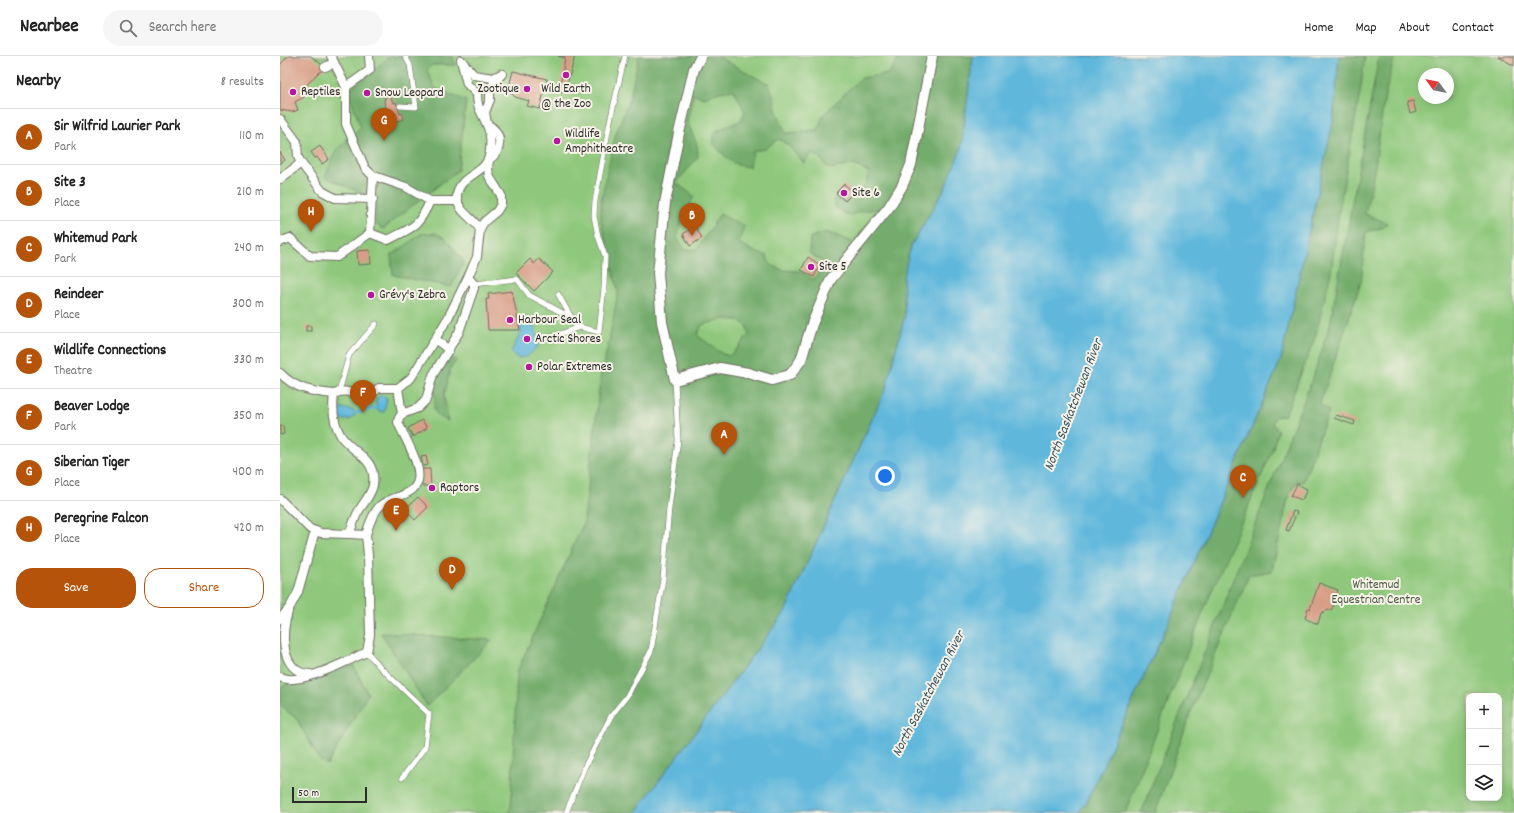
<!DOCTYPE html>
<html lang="en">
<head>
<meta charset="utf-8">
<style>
	:root { --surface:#fff; --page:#f6f6f6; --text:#222; --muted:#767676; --line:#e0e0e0; --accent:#b45309 }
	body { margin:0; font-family:Dekko,sans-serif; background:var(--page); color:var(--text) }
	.controls { position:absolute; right:12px; bottom:12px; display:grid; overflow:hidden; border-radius:8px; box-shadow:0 2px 10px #0003 }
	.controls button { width:36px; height:36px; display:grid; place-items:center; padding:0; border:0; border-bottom:1px solid var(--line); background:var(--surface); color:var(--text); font:20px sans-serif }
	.compass { position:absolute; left:1138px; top:12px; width:36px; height:36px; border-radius:50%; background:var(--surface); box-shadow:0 2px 10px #0003; rotate:303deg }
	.scale { position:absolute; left:12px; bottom:10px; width:75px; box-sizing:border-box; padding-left:4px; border:2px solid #2b2b2b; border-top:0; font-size:11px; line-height:14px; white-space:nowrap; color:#2b2b2b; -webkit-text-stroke:3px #f7f3e8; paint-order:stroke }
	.you { position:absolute; left:605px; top:420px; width:14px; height:14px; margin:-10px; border:3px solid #fff; border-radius:50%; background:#1a73e8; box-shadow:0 0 0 6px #1a73e833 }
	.badge { display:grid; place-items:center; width:26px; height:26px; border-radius:50%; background:var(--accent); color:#fff; font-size:13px; font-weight:700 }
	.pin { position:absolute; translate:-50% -33px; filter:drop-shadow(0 1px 2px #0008) }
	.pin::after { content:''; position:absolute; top:21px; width:14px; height:12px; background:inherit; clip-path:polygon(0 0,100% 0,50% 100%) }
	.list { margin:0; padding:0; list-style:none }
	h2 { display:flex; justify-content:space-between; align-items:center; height:52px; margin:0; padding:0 16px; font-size:17px }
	h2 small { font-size:13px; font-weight:400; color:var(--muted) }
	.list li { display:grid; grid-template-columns:26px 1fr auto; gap:12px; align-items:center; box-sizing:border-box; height:56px; padding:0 16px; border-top:1px solid var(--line) }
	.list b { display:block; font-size:15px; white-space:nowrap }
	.list p { margin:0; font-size:13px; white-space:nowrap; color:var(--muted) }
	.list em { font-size:13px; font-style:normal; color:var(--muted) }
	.actions { display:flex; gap:8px; padding:12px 16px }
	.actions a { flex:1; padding:9px 0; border:1px solid var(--accent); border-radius:16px; text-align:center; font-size:14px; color:var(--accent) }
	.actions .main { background:var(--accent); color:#fff }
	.icon { flex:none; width:22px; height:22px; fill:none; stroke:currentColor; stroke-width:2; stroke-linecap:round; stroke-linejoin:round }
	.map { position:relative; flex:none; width:1234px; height:757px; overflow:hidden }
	header { display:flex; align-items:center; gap:24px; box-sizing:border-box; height:56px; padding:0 20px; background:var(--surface); border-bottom:1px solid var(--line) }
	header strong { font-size:19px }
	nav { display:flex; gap:22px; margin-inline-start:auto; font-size:14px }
	.search { width:280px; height:36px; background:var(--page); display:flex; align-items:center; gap:10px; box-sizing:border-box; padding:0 14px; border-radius:22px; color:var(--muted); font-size:15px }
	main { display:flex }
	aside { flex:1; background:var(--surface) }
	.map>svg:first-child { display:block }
	.green { fill:#8fc87c; stroke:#5d7a54; fill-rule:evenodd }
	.forest { fill:#73ac6c; stroke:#4f6c4c; fill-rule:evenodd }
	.water { fill:#5fb7dc; stroke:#457184 }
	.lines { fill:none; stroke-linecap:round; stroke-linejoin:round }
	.stream { stroke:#5fb7dc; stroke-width:3 }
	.building { fill:#d89d86 }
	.service-casing { stroke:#6e6b60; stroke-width:6 }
	.pedestrian-casing { stroke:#6e6b60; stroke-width:10 }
	.minor-casing { stroke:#6e6b60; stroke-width:12 }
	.service { stroke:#fff; stroke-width:5 }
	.pedestrian { stroke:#fff; stroke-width:8 }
	.minor { stroke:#fff; stroke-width:10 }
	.poi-dot { fill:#b5179e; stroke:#f7f3e8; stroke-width:1.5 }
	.labels { text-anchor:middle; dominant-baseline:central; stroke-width:4; stroke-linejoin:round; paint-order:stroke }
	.poi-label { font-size:13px; fill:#2b2b2b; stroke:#f7f3e8; text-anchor:start }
	.park-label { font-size:13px; fill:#495a43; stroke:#f7f3e8 }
	.water-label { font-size:14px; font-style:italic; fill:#3b5560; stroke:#f7f3e8 }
</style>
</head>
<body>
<header>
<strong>Nearbee</strong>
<div class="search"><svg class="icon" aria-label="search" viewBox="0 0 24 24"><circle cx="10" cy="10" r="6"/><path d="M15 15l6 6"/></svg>Search here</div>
<nav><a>Home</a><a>Map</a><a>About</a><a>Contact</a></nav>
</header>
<main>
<aside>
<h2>Nearby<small>8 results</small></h2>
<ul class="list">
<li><span class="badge">A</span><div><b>Sir Wilfrid Laurier Park</b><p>Park</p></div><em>110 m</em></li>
<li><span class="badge">B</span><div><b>Site 3</b><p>Place</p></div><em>210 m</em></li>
<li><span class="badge">C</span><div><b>Whitemud Park</b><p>Park</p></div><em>240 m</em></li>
<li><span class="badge">D</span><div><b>Reindeer</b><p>Place</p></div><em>300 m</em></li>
<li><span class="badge">E</span><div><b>Wildlife Connections</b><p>Theatre</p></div><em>330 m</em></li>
<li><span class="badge">F</span><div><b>Beaver Lodge</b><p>Park</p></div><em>350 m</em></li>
<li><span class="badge">G</span><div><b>Siberian Tiger</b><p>Place</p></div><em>400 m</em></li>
<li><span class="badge">H</span><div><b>Peregrine Falcon</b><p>Place</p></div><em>420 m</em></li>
</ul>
<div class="actions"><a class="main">Save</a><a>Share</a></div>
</aside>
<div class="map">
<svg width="1234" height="757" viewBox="0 0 1234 757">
	<rect width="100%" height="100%" fill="#f7f3e8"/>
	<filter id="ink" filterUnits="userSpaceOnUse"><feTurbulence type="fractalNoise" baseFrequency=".025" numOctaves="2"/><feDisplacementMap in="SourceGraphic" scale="8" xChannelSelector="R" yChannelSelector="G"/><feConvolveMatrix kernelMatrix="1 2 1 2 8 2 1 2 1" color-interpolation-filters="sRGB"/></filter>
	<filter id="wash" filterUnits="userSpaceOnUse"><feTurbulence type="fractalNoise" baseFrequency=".012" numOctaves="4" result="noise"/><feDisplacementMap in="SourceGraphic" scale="16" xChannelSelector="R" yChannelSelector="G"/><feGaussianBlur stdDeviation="0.9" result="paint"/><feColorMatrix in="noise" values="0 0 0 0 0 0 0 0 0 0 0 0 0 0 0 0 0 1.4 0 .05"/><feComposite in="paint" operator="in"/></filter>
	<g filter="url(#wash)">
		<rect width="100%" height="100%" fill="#ebe1c1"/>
		<!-- green -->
		<g class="green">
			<path d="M0 0H693L623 221 355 757H0Z"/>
			<path d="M1059 0H1234V757H799L807 745 890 563 1001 303 1053 66ZM1144 18H1168V42H1144ZM1189 640H1219V742H1189Z"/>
		</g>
		<!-- forest -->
		<g class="forest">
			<path d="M110 0H172L176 9H152L147 14 155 32 186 45 178 114 103 173 96 168V143L45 121 56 94 81 72 68 35Z"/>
			<path d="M359 0H437L477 22 489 28 494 42 496 54 506 77 538 74 543 59 581 22 608 18 620 0H693L681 93 665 132 631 190 623 221 625 259 606 332 505 556 355 757H228L231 751 237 616 304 466 321 317 329 286 338 236 321 165V144L335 80 350 41ZM454 34 465 56 460 65 433 76V87C443 98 454 113 470 110L473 95 485 93 498 83 508 89 524 107 532 97 540 102 549 113 574 109 589 116 585 130 566 146 553 143 556 152 569 160 581 155 600 153 573 186 546 176 530 181 529 197 544 207 534 224 519 215 502 214 490 208 487 200 473 195 459 187 464 170 440 158 417 193 405 194 397 182 402 165 414 140 396 127 418 101 417 89 407 65 414 38 424 42 439 36ZM444 263 458 264 467 270 469 279 455 295 449 300 441 297 417 279 422 269Z"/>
			<path d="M1059 0H1085L1080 37 1060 149 1051 216 1035 282 1005 359 995 361 992 367 998 374 992 395 925 551 845 757H799L807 745 890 563 1001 303 1053 66Z"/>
			<path d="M1099 0H1114V3L1104 44 1094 117 1085 158 1107 167 1104 171 1086 176 1081 226 1040 348 1049 355 1023 426H1016L1008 443 992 515 969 519 911 656 875 757H861L1033 321 1050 269Z"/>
			<path d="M156 177 165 182 184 206 171 231 113 219 111 200 141 178Z"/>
			<path d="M174 302 176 305 171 311 164 340 168 365 158 360 154 353 156 319 167 306Z"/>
			<path d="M101 577 212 584 147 650Z"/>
			<path d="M73 609 88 638 47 709 39 703 16 662 0 650 2 630Z"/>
		</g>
		<!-- water -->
		<g class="water">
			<path d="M693 0H1059L1053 66 1001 303 890 563 807 745 799 757H355L505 556 606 332 625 259 623 221 631 190 665 132 681 93Z"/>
			<path d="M246 261C257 267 256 278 258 290L247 301 237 302 231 296 241 276 238 262Z"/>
			<path d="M101 339 107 343 104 356 98 355 96 350V343Z"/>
			<path d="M60 352 73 354 75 357 74 361 69 364H59L58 356 60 355Z"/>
		</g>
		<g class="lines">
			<!-- stream -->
			<path class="stream" d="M75 357 96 352"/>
		</g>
		<g id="blocks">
			<!-- building -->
			<g class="building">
				<path d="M8 0H31L46 12 38 17 22 34 25 36 24 41 15 46 18 54 12 56 0 54V9Z"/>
				<path d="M278 0H295L285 36 279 35 285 2Z"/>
				<path d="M1218 0H1234V10Z"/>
				<path d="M233 15 267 23 260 53 247 50 249 45 235 41 228 34Z"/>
				<path d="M110 39 113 47 116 46 120 58 122 57 124 63 111 67 104 46 105 41Z"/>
				<path d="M1133 45 1136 56 1130 58 1127 46Z"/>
				<path d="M40 90 49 103 42 108 37 101 35 102 31 96Z"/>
				<path d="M0 96 5 104 0 108Z"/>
				<path d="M564 128 573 136 565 145 556 137Z"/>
				<path d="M415 170 422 182 410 190 403 178Z"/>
				<path d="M90 194 91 208 78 209 77 195Z"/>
				<path d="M528 201 540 209 534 221 521 214Z"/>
				<path d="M250 203 254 208 259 203 273 216 254 235 236 217Z"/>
				<path d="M232 235 240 274H208L206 243H209L208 238Z"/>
				<rect x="26" y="270" width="5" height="5"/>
				<path d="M1056 359 1075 365 1074 369 1054 362Z"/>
				<path d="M142 364 147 372 133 381 128 372Z"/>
				<path d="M0 370H3L4 378 0 379Z"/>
				<path d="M146 400 148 409 143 410 141 401Z"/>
				<path d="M141 413H150L151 430H142Z"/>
				<path d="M1017 428 1027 433 1022 444 1011 440Z"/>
				<path d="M138 441 148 451 135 464 125 453Z"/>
				<path d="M1013 455 1017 456 1009 475 1006 474Z"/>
				<path d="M1039 527 1058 534 1052 553 1041 557 1038 568 1026 563 1025 562 1028 552 1030 553Z"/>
			</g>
		</g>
	</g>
	<g filter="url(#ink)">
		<use href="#blocks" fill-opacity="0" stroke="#6e6b60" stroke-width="1"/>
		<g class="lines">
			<!-- service casing -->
			<g class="service-casing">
				<g id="service">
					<path d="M120 50 136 51 130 9 125 0"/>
					<path d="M194 228 237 223 249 239 290 261"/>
					<path d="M278 238 296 270 319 276 324 232 325 200 318 180 314 160 315 145 330 65 345 0"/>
					<path d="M274 280 300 271"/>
					<path d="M59 336 69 299 96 268"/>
					<path d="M87 596 101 612 149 658 145 691 122 722"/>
					<path d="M286 757 305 710 331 660 347 640 371 595 383 523 389 452 398 384 395 324"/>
				</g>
			</g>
			<!-- pedestrian casing -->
			<g class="pedestrian-casing">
				<g id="pedestrian">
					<path d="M51 0 66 31"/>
					<path d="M89 0 90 14 66 31V68L85 112 93 120 97 121 126 131 150 145"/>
					<path d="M45 11 54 7"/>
					<path d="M0 63 17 86 18 101 21 107 42 135 55 142 93 143"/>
					<path d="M0 123 21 107"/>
					<path d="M200 174C194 161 176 156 177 139 180 116 209 120 210 94 211 86 210 75 206 67 201 55 197 53 197 38L187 28 181 4 194 19 213 22 221 18"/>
					<path d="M90 177 93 120"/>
					<path d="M0 186 10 182 30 200 57 201 90 177 108 184C133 171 138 172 150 145H178"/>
					<path d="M188 221 194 228V232L179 276 153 319 146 344 138 352 122 358C120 360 118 363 118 366 119 370 122 374 123 377 129 389 141 411 138 424 135 440 112 440 101 449 93 456 89 468 86 479L69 478C72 471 74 465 77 458 82 448 91 440 93 429 97 401 73 398 61 380 53 367 52 353 54 338 69 331 74 341 85 340 91 340 94 335 99 332H118L131 322 168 262 188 221 197 201 200 174 202 169 205 165 217 155 221 148V139L209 120 208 112 209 104C224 93 222 76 207 68L205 56 210 44V32L222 18"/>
					<path d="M155 283 169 294"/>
					<path d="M0 317C15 333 33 336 54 338"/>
					<path d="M118 332 122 358"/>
					<path d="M0 443 30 473 41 477 69 478"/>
					<path d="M8 556C1 576 0 617 30 618"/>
					<path d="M0 563 10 551 18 536 35 475"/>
					<path d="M0 621C19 631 68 604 87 596L90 579 88 499 86 479"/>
				</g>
			</g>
			<!-- minor casing -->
			<g class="minor-casing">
				<path id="minor" d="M421 0 414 13 399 77 385 147 378 217 382 266 395 324 440 312 468 317 492 324 510 319 521 304 532 268 551 223 609 151 622 130 631 109 652 0"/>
			</g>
			<!-- service -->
			<use href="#service" class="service"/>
			<!-- pedestrian -->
			<use href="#pedestrian" class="pedestrian"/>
			<!-- minor -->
			<use href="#minor" class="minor"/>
		</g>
	</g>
	<!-- markers -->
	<g class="poi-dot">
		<circle cx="286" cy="19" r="4"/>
		<circle cx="247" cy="33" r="4"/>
		<circle cx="13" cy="36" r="4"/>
		<circle cx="87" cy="37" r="4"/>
		<circle cx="277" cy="85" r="4"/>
		<circle cx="564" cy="137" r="4"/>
		<circle cx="531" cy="211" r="4"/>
		<circle cx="91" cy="239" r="4"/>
		<circle cx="230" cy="264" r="4"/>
		<circle cx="247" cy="283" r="4"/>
		<circle cx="249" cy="311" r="4"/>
		<circle cx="152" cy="432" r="4"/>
	</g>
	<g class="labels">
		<!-- poi labels -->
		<g class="poi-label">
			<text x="239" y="33" text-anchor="end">Zootique</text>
			<text x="286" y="33" text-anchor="middle">Wild Earth<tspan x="286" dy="15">@ the Zoo</tspan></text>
			<text x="21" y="36">Reptiles</text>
			<text x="95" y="37">Snow Leopard</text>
			<text x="285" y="78">Wildlife<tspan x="285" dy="15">Amphitheatre</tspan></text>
			<text x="572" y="137">Site 6</text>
			<text x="539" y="211">Site 5</text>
			<text x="99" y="239">Grévy's Zebra</text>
			<text x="238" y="264">Harbour Seal</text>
			<text x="255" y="283">Arctic Shores</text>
			<text x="257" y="311">Polar Extremes</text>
			<text x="160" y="432">Raptors</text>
		</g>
		<!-- park labels -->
		<g class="park-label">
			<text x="1096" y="529">Whitemud<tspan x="1096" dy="15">Equestrian Centre</tspan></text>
		</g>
		<!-- water labels -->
		<g class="water-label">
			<text transform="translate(794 349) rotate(-69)">North Saskatchewan River</text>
			<text transform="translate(649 638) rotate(-62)">North Saskatchewan River</text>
		</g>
	</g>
</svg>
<div class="controls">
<button>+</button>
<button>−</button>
<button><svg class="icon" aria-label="layers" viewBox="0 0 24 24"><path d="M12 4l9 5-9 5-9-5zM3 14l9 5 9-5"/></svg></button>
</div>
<svg class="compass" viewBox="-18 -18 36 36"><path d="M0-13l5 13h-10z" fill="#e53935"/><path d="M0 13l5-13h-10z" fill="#767676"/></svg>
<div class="scale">50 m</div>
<div class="you"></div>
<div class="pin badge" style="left:444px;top:399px">A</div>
<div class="pin badge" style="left:412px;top:180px">B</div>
<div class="pin badge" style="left:963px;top:442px">C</div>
<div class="pin badge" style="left:172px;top:534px">D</div>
<div class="pin badge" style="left:116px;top:475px">E</div>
<div class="pin badge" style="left:83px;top:357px">F</div>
<div class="pin badge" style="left:104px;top:85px">G</div>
<div class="pin badge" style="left:31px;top:176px">H</div>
</div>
</main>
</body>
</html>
